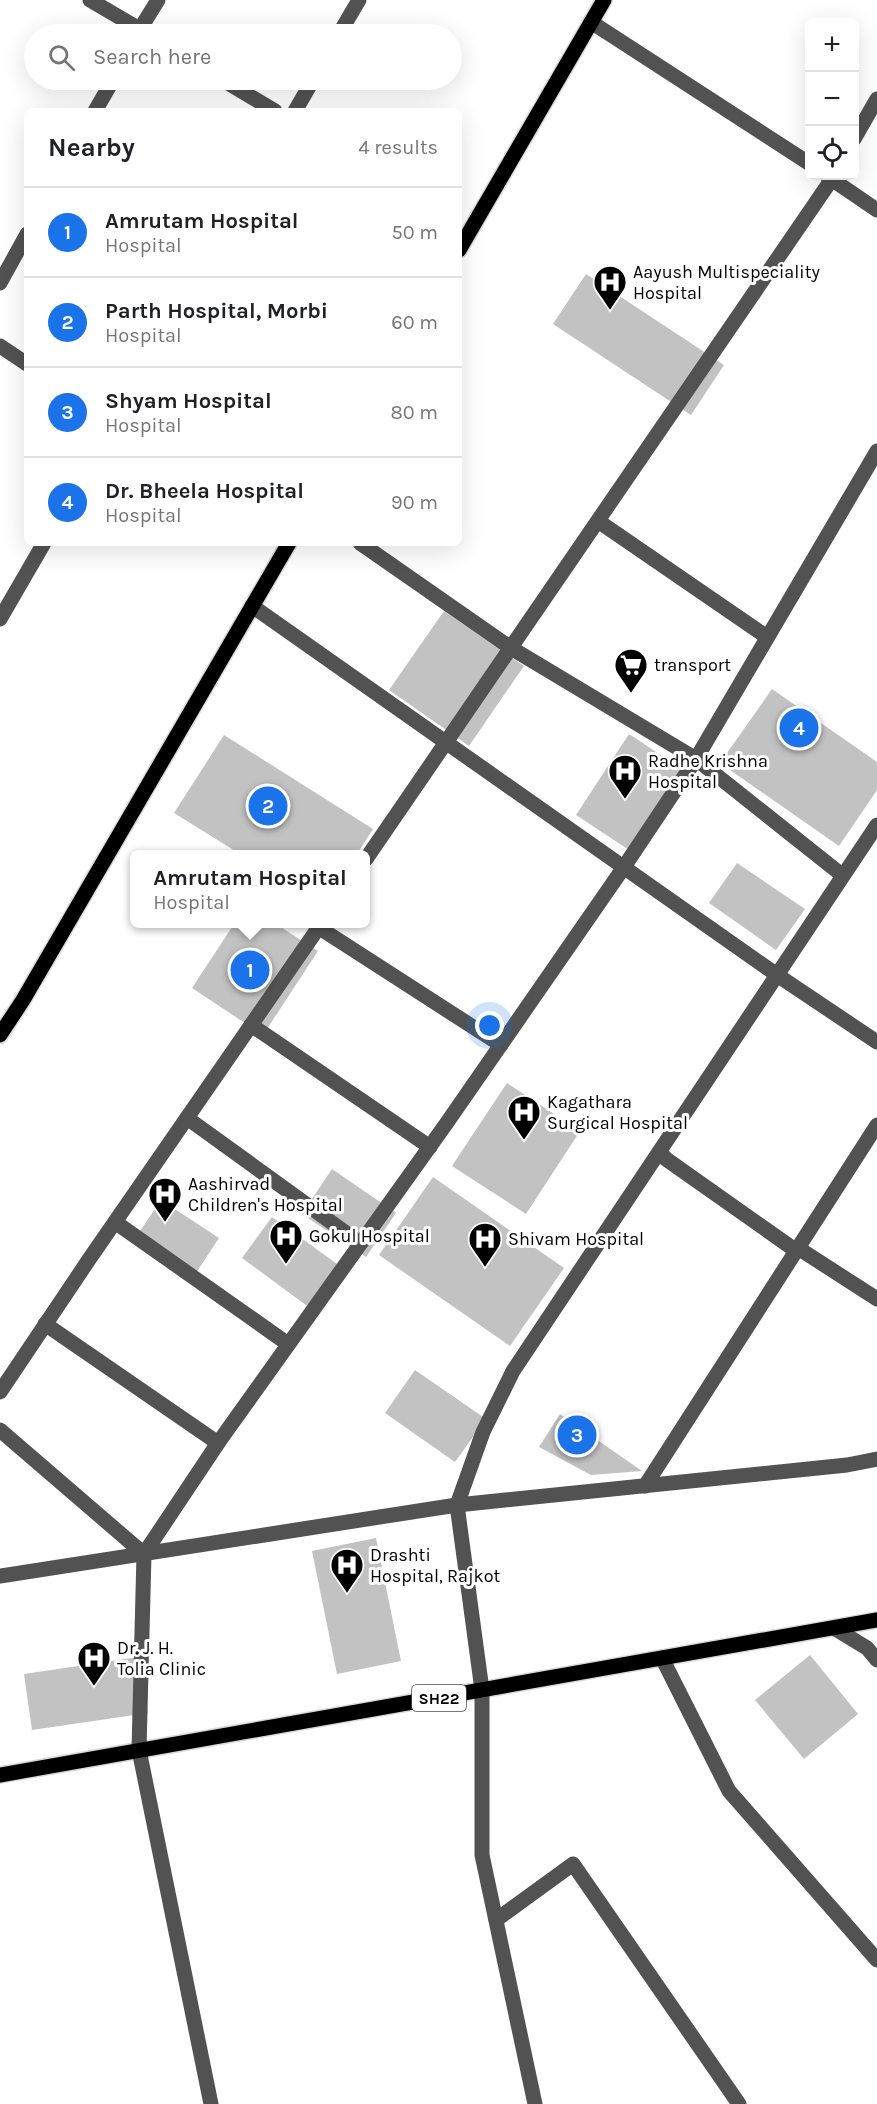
<!DOCTYPE html>
<html lang="en">
<head>
<meta charset="utf-8">
<style>
	:root { --surface:#fff; --page:#f2f2f2; --text:#202124; --muted:#757577; --line:#e0e0e0; --accent:#1a73e8 }
	body { margin:0; font-family:Karla,sans-serif; background:var(--page); color:var(--text) }
	.controls { position:absolute; right:18px; top:18px; display:grid; overflow:hidden; border-radius:9px; box-shadow:0 6px 24px #0002 }
	.controls button { width:54px; height:54px; display:grid; place-items:center; padding:0; border:0; border-bottom:2px solid var(--line); background:var(--surface); color:var(--text); font:30px sans-serif }
	.you { position:absolute; left:490px; top:1026px; width:21px; height:21px; margin:-15px; border:4px solid #fff; border-radius:50%; background:#1a73e8; box-shadow:0 0 0 9px #1a73e833 }
	.badge { display:grid; place-items:center; width:39px; height:39px; border-radius:50%; background:var(--accent); color:#fff; font-size:20px; font-weight:700 }
	.pin { position:absolute; translate:-50% -50%; border:3px solid #fff; box-shadow:0 2px 6px #0006 }
	.popup { position:absolute; left:130px; top:850px; width:240px; height:78px; box-sizing:border-box; display:grid; place-content:center; border-radius:9px; background:var(--surface); filter:drop-shadow(0 2px 4px #0005); font-size:20px; white-space:nowrap; color:var(--muted) }
	.popup b { font-size:22px; color:var(--text) }
	.popup::after { content:''; position:absolute; left:50%; top:100%; margin-left:-12px; border:12px solid transparent; border-top-color:var(--surface) }
	.list { margin:0; padding:0; list-style:none }
	h2 { display:flex; justify-content:space-between; align-items:center; height:78px; margin:0; padding:0 24px; font-size:26px }
	h2 small { font-size:20px; font-weight:400; color:var(--muted) }
	.list li { display:grid; grid-template-columns:39px 1fr auto; gap:18px; align-items:center; box-sizing:border-box; height:90px; padding:0 24px; border-top:2px solid var(--line) }
	.list b { display:block; font-size:22px; white-space:nowrap }
	.list p { margin:0; font-size:20px; white-space:nowrap; color:var(--muted) }
	.list em { font-size:20px; font-style:normal; color:var(--muted) }
	.icon { flex:none; width:33px; height:33px; fill:none; stroke:currentColor; stroke-width:2; stroke-linecap:round; stroke-linejoin:round }
	.map { position:relative; flex:none; width:877px; height:2104px; overflow:hidden }
	.search { position:absolute; background:var(--surface); box-shadow:0 6px 24px #0002; left:24px; top:24px; width:438px; height:66px; display:flex; align-items:center; gap:15px; box-sizing:border-box; padding:0 21px; border-radius:33px; color:var(--muted); font-size:22px }
	.panel { position:absolute; background:var(--surface); box-shadow:0 6px 24px #0002; left:24px; top:108px; width:438px; height:438px; border-radius:9px }
	.map>svg:first-child { display:block }
	.building { fill:#c2c2c2 }
	.lines { fill:none; stroke-linecap:round; stroke-linejoin:round }
	.major-casing { stroke:#dbdbdb; stroke-width:18 }
	.minor { stroke:#525252; stroke-width:15 }
	.major { stroke:#000; stroke-width:15 }
	.labels { text-anchor:middle; dominant-baseline:central; stroke-width:6; stroke-linejoin:round; paint-order:stroke }
	.shield { fill:#fff; stroke:#4c4c4c; stroke-width:1.5 }
	.shield-label { font-size:16px; font-weight:bold; fill:#000 }
	.poi-label { font-size:18px; fill:#000; stroke:#fff; text-anchor:start }
</style>
</head>
<body>
<div class="map">
<svg width="877" height="2104" viewBox="0 0 877 2104">
	<rect width="100%" height="100%" fill="#fff"/>
	<!-- building -->
	<g class="building">
		<path d="M586 274 724 365 691 415 553 324Z"/>
		<path d="M444 611 524 666 469 746 389 690Z"/>
		<path d="M772 689 877 762V790L839 846 720 763Z"/>
		<path d="M629 734 682 769 629 850 576 815Z"/>
		<path d="M224 735 373 829 357 854H240L174 813Z"/>
		<path d="M737 863 805 909 776 950 709 903Z"/>
		<path d="M234 924H276L318 951 263 1035 192 988Z"/>
		<path d="M507 1083 580 1131 526 1214 452 1166Z"/>
		<path d="M332 1169 396 1213 366 1257 302 1214Z"/>
		<path d="M433 1177 564 1268 510 1346 379 1255Z"/>
		<path d="M161 1200 219 1238 194 1276 136 1237Z"/>
		<path d="M272 1217 344 1269 314 1311 242 1258Z"/>
		<path d="M415 1370 486 1419 455 1462 385 1413Z"/>
		<path d="M560 1414 642 1471 591 1475 539 1447Z"/>
		<path d="M376 1538 401 1661 337 1674 312 1551Z"/>
		<path d="M810 1655 858 1714 804 1759 755 1700Z"/>
		<path d="M139 1657 148 1713 32 1730 24 1674Z"/>
	</g>
	<g class="lines">
		<!-- major casing -->
		<g class="major-casing">
			<g id="major">
				<path d="M459 250 604 0"/>
				<path d="M0 1035 23 1000 289 543"/>
				<path d="M0 1775 877 1620"/>
			</g>
		</g>
		<!-- minor -->
		<g class="minor">
			<path d="M90 0 148 34"/>
			<path d="M591 22 810 164"/>
			<path d="M137 34 158 0"/>
			<path d="M339 34 359 0"/>
			<path d="M223 80 275 111"/>
			<path d="M95 111 113 80"/>
			<path d="M295 111 313 80"/>
			<path d="M854 139 877 99"/>
			<path d="M827 176 877 210"/>
			<path d="M0 283 27 234"/>
			<path d="M0 346 27 364"/>
			<path d="M598 521 767 637"/>
			<path d="M360 543 511 648 696 759 842 875"/>
			<path d="M252 606 777 975 877 1042"/>
			<path d="M0 619 44 543"/>
			<path d="M366 859 834 176"/>
			<path d="M318 927 501 1045"/>
			<path d="M251 1025 430 1147"/>
			<path d="M187 1118 360 1243"/>
			<path d="M660 1152 666 1159 795 1250 798 1248 877 1299"/>
			<path d="M115 1222 288 1344"/>
			<path d="M45 1324 218 1443"/>
			<path d="M0 1392 90 1258 321 924"/>
			<path d="M0 1430 144 1554"/>
			<path d="M645 1486 877 1125"/>
			<path d="M0 1576 457 1505 847 1465 877 1459"/>
			<path d="M834 1628 867 1648 877 1660"/>
			<path d="M662 1658 729 1791 877 1960"/>
			<path d="M496 1920 573 1864 739 2104"/>
			<path d="M211 2104 139 1750 144 1554 218 1443 446 1124 624 867 696 759 877 451"/>
			<path d="M535 2104 482 1855V1690L457 1505 483 1432 513 1371 877 825"/>
		</g>
		<!-- major -->
		<use href="#major" class="major"/>
	</g>
	<!-- icons -->
	<defs>
		<g id="hospital-pin" transform="scale(1.725)"><path d="M0 17L-7.5 6A9.5 9.5 0 1 1 7.5 6Z" fill="#000" stroke="#fff"/><path d="M-5-5h3v3.5h4V-5h3V5h-3V1.5h-4V5h-3Z" fill="#fff"/></g>
		<g id="supermarket-pin" transform="scale(1.725)"><path d="M0 17L-7.5 6A9.5 9.5 0 1 1 7.5 6Z" fill="#000" stroke="#fff"/><path d="M-6-5.5h2.5l.6 2H6L4.5 2H-2.5L-4.4-4H-6ZM-1.5 3.2a1.3 1.3 0 1 0 .1 0ZM3 3.2a1.3 1.3 0 1 0 .1 0Z" fill="#fff"/></g>
	</defs>
	<g fill-rule="evenodd">
		<use href="#hospital-pin" x="610" y="282"/>
		<use href="#supermarket-pin" x="631" y="665"/>
		<use href="#hospital-pin" x="625" y="771"/>
		<use href="#hospital-pin" x="524" y="1112"/>
		<use href="#hospital-pin" x="165" y="1194"/>
		<use href="#hospital-pin" x="286" y="1236"/>
		<use href="#hospital-pin" x="485" y="1239"/>
		<use href="#hospital-pin" x="347" y="1565"/>
		<use href="#hospital-pin" x="94" y="1658"/>
	</g>
	<g class="labels">
		<!-- shield labels -->
		<rect class="shield" x="412" y="1685" width="54" height="26" rx="4.5"/>
		<g class="shield-label">
			<text x="439" y="1698">SH22</text>
		</g>
		<!-- poi labels -->
		<g class="poi-label">
			<text x="633" y="272">Aayush Multispeciality<tspan x="633" dy="21">Hospital</tspan></text>
			<text x="654" y="665">transport</text>
			<text x="648" y="761">Radhe Krishna<tspan x="648" dy="21">Hospital</tspan></text>
			<text x="547" y="1102">Kagathara<tspan x="547" dy="21">Surgical Hospital</tspan></text>
			<text x="188" y="1184">Aashirvad<tspan x="188" dy="21">Children's Hospital</tspan></text>
			<text x="309" y="1236">Gokul Hospital</text>
			<text x="508" y="1239">Shivam Hospital</text>
			<text x="370" y="1555">Drashti<tspan x="370" dy="21">Hospital, Rajkot</tspan></text>
			<text x="117" y="1648">Dr. J. H.<tspan x="117" dy="21">Tolia Clinic</tspan></text>
		</g>
	</g>
</svg>
<div class="controls">
<button>+</button>
<button>−</button>
<button><svg class="icon" aria-label="locate" viewBox="0 0 24 24"><circle cx="12" cy="12" r="6"/><path d="M12 2v4M12 18v4M2 12h4M18 12h4"/></svg></button>
</div>
<div class="you"></div>
<div class="pin badge" style="left:250px;top:970px">1</div>
<div class="popup"><b>Amrutam Hospital</b>Hospital</div>
<div class="pin badge" style="left:268px;top:806px">2</div>
<div class="pin badge" style="left:577px;top:1435px">3</div>
<div class="pin badge" style="left:799px;top:728px">4</div>
<div class="search"><svg class="icon" aria-label="search" viewBox="0 0 24 24"><circle cx="10" cy="10" r="6"/><path d="M15 15l6 6"/></svg>Search here</div>
<section class="panel">
<h2>Nearby<small>4 results</small></h2>
<ul class="list">
<li><span class="badge">1</span><div><b>Amrutam Hospital</b><p>Hospital</p></div><em>50 m</em></li>
<li><span class="badge">2</span><div><b>Parth Hospital, Morbi</b><p>Hospital</p></div><em>60 m</em></li>
<li><span class="badge">3</span><div><b>Shyam Hospital</b><p>Hospital</p></div><em>80 m</em></li>
<li><span class="badge">4</span><div><b>Dr. Bheela Hospital</b><p>Hospital</p></div><em>90 m</em></li>
</ul>
</section>
</div>
</body>
</html>
